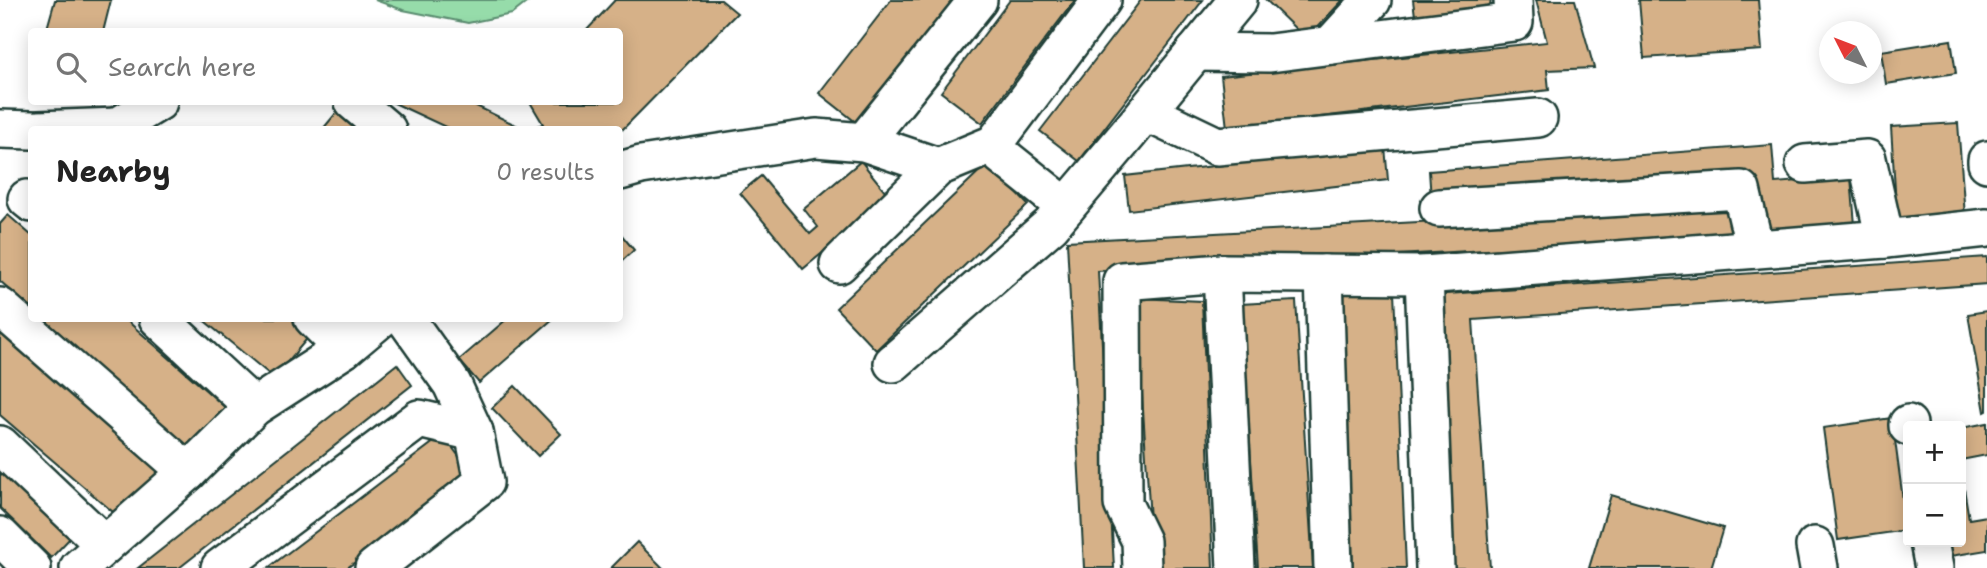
<!DOCTYPE html>
<html lang="en">
<head>
<meta charset="utf-8">
<style>
	:root { --surface:#fff; --page:#f2f2f2; --text:#222; --muted:#767676; --line:#e0e0e0 }
	body { margin:0; font-family:"Shantell Sans",sans-serif; background:var(--page); color:var(--text) }
	.controls { position:absolute; right:21px; bottom:21px; display:grid; overflow:hidden; border-radius:7px; box-shadow:0 4px 18px #0003 }
	.controls button { width:63px; height:63px; display:grid; place-items:center; padding:0; border:0; border-bottom:2px solid var(--line); background:var(--surface); color:var(--text); font:35px sans-serif }
	.compass { position:absolute; left:1819px; top:21px; width:63px; height:63px; border-radius:50%; background:var(--surface); box-shadow:0 4px 18px #0003; rotate:312deg }
	.list { margin:0; padding:0; list-style:none }
	h2 { display:flex; justify-content:space-between; align-items:center; height:91px; margin:0; padding:0 28px; font-size:30px }
	h2 small { font-size:23px; font-weight:400; color:var(--muted) }
	.icon { flex:none; width:38px; height:38px; fill:none; stroke:currentColor; stroke-width:2; stroke-linecap:round; stroke-linejoin:round }
	.map { position:relative; flex:none; width:1987px; height:568px; overflow:hidden }
	.search { position:absolute; background:var(--surface); box-shadow:0 4px 18px #0003; left:28px; top:28px; width:595px; height:77px; display:flex; align-items:center; gap:18px; box-sizing:border-box; padding:0 24px; border-radius:7px; color:var(--muted); font-size:26px }
	.panel { position:absolute; background:var(--surface); box-shadow:0 4px 18px #0003; left:28px; top:126px; width:595px; height:196px; border-radius:7px }
	.map>svg:first-child { display:block }
	.green { fill:#96dcaa; stroke:#5a8c6f; stroke-width:2 }
	.building { fill:#d6b188; stroke:#1f3d34; stroke-width:2 }
	.lines { fill:none; stroke-linecap:round; stroke-linejoin:round }
	.minor-casing { stroke:#1f3d34; stroke-width:42 }
	.minor { stroke:#fff; stroke-width:37 }
</style>
</head>
<body>
<div class="map">
<svg width="1987" height="568" viewBox="0 0 1987 568">
	<rect width="100%" height="100%" fill="#fff"/>
	<filter id="ink" filterUnits="userSpaceOnUse"><feTurbulence type="fractalNoise" baseFrequency=".0143" numOctaves="2"/><feDisplacementMap in="SourceGraphic" scale="14" xChannelSelector="R" yChannelSelector="G"/><feConvolveMatrix kernelMatrix="1 2 1 2 8 2 1 2 1" color-interpolation-filters="sRGB"/></filter>
	<g filter="url(#ink)">
		<!-- green -->
		<path class="green" d="M375 0H530L512 14 468 23 403 10Z"/>
		<!-- building -->
		<g class="building">
			<path d="M55 0H111L103 32H46Z"/>
			<path d="M615 0H721L737 13 620 132V130H525L543 124 530 102H620V32H585Z"/>
			<path d="M891 0H953L857 123 819 93Z"/>
			<path d="M1010 0H1075L982 123 941 92Z"/>
			<path d="M1141 0H1203L1079 161 1040 131Z"/>
			<path d="M1266 0H1343L1306 39Z"/>
			<path d="M1413 0H1491L1488 13 1415 16Z"/>
			<path d="M1536 0H1575L1594 68 1547 70 1549 90 1227 128 1221 76 1547 42Z"/>
			<path d="M1639 0H1758L1762 50 1644 58Z"/>
			<path d="M1951 40 1956 73 1886 84 1881 51Z"/>
			<path d="M392 102H468L524 129 452 130Z"/>
			<path d="M337 112 358 130H322Z"/>
			<path d="M1958 123 1965 216 1897 221 1891 127Z"/>
			<path d="M1772 145 1775 183 1851 177 1855 225 1756 233 1752 175 1431 199 1429 171Z"/>
			<path d="M1385 147 1388 180 1129 210 1125 176Z"/>
			<path d="M861 161 890 197 803 269 740 193 761 176 810 234 818 227 804 209Z"/>
			<path d="M988 163 1028 205 876 350 836 308Z"/>
			<path d="M1731 205 1732 237 1098 271 1114 568H1084L1067 241Z"/>
			<path d="M8 215 32 236V309L0 281V224Z"/>
			<path d="M620 233 634 250 620 263Z"/>
			<path d="M1987 257V284L1473 320 1490 568H1451L1433 295Z"/>
			<path d="M1394 292 1406 568H1353L1342 294Z"/>
			<path d="M1136 298 1202 301 1213 568H1153Z"/>
			<path d="M1296 301 1313 568H1258L1241 304Z"/>
			<path d="M1987 311V411L1985 412 1968 314Z"/>
			<path d="M42 318H124L227 409 190 450Z"/>
			<path d="M201 318H292L311 334 274 378Z"/>
			<path d="M508 318H554L479 383 459 360Z"/>
			<path d="M0 331 161 470 120 518 0 415Z"/>
			<path d="M397 364 412 385 179 568H138Z"/>
			<path d="M515 386 561 434 538 456 492 408Z"/>
			<path d="M1892 418 1907 530 1838 540 1823 428Z"/>
			<path d="M1987 423V455L1961 460V428Z"/>
			<path d="M443 435 472 474 347 568H268Z"/>
			<path d="M0 466 72 536 51 558 0 508Z"/>
			<path d="M1961 470 1969 519 1987 516V550L1944 557 1942 542H1961Z"/>
			<path d="M1611 495 1723 528 1711 568H1589Z"/>
			<path d="M637 542 663 568H611Z"/>
		</g>
		<g class="lines">
			<!-- minor casing -->
			<g class="minor-casing">
				<g id="minor">
					<path d="M1331 45 1372 0"/>
					<path d="M1195 52 1270 53 1514 22 1513 0"/>
					<path d="M354 102 387 130"/>
					<path d="M1146 112 1217 146 1538 118"/>
					<path d="M0 129 32 130"/>
					<path d="M38 130 117 127"/>
					<path d="M118 130 117 127 158 102"/>
					<path d="M864 142 978 0"/>
					<path d="M994 144 1001 155 1066 207"/>
					<path d="M1987 160V163"/>
					<path d="M1805 164 1867 159 1885 239"/>
					<path d="M620 171 641 165 816 138 864 142 938 167"/>
					<path d="M27 199 32 203"/>
					<path d="M1439 208 1741 190 1755 249"/>
					<path d="M839 264 938 167 994 144 1102 0"/>
					<path d="M1222 273 1236 568"/>
					<path d="M1324 274 1333 568"/>
					<path d="M1424 275 1435 568"/>
					<path d="M0 307 188 472"/>
					<path d="M158 318 254 407"/>
					<path d="M313 318 344 349"/>
					<path d="M893 363 1051 225 1128 134 1238 0"/>
					<path d="M1908 424V426"/>
					<path d="M0 445 105 545"/>
					<path d="M0 536 32 568"/>
					<path d="M1929 542 1934 568"/>
					<path d="M1815 546 1819 568"/>
					<path d="M79 568 188 472 254 407 344 349 381 318"/>
					<path d="M220 568 419 419 474 432"/>
					<path d="M374 568 484 482 474 432 452 384 405 318"/>
					<path d="M1142 568 1141 541 1123 504 1122 281 1222 273 1424 275 1885 239 1987 228"/>
				</g>
			</g>
			<!-- minor -->
			<use href="#minor" class="minor"/>
		</g>
	</g>
</svg>
<div class="controls">
<button>+</button>
<button>−</button>
</div>
<svg class="compass" viewBox="-18 -18 36 36"><path d="M0-13l5 13h-10z" fill="#e53935"/><path d="M0 13l5-13h-10z" fill="#767676"/></svg>
<div class="search"><svg class="icon" aria-label="search" viewBox="0 0 24 24"><circle cx="10" cy="10" r="6"/><path d="M15 15l6 6"/></svg>Search here</div>
<section class="panel">
<h2>Nearby<small>0 results</small></h2>
<ul class="list">
</ul>
</section>
</div>
</body>
</html>
